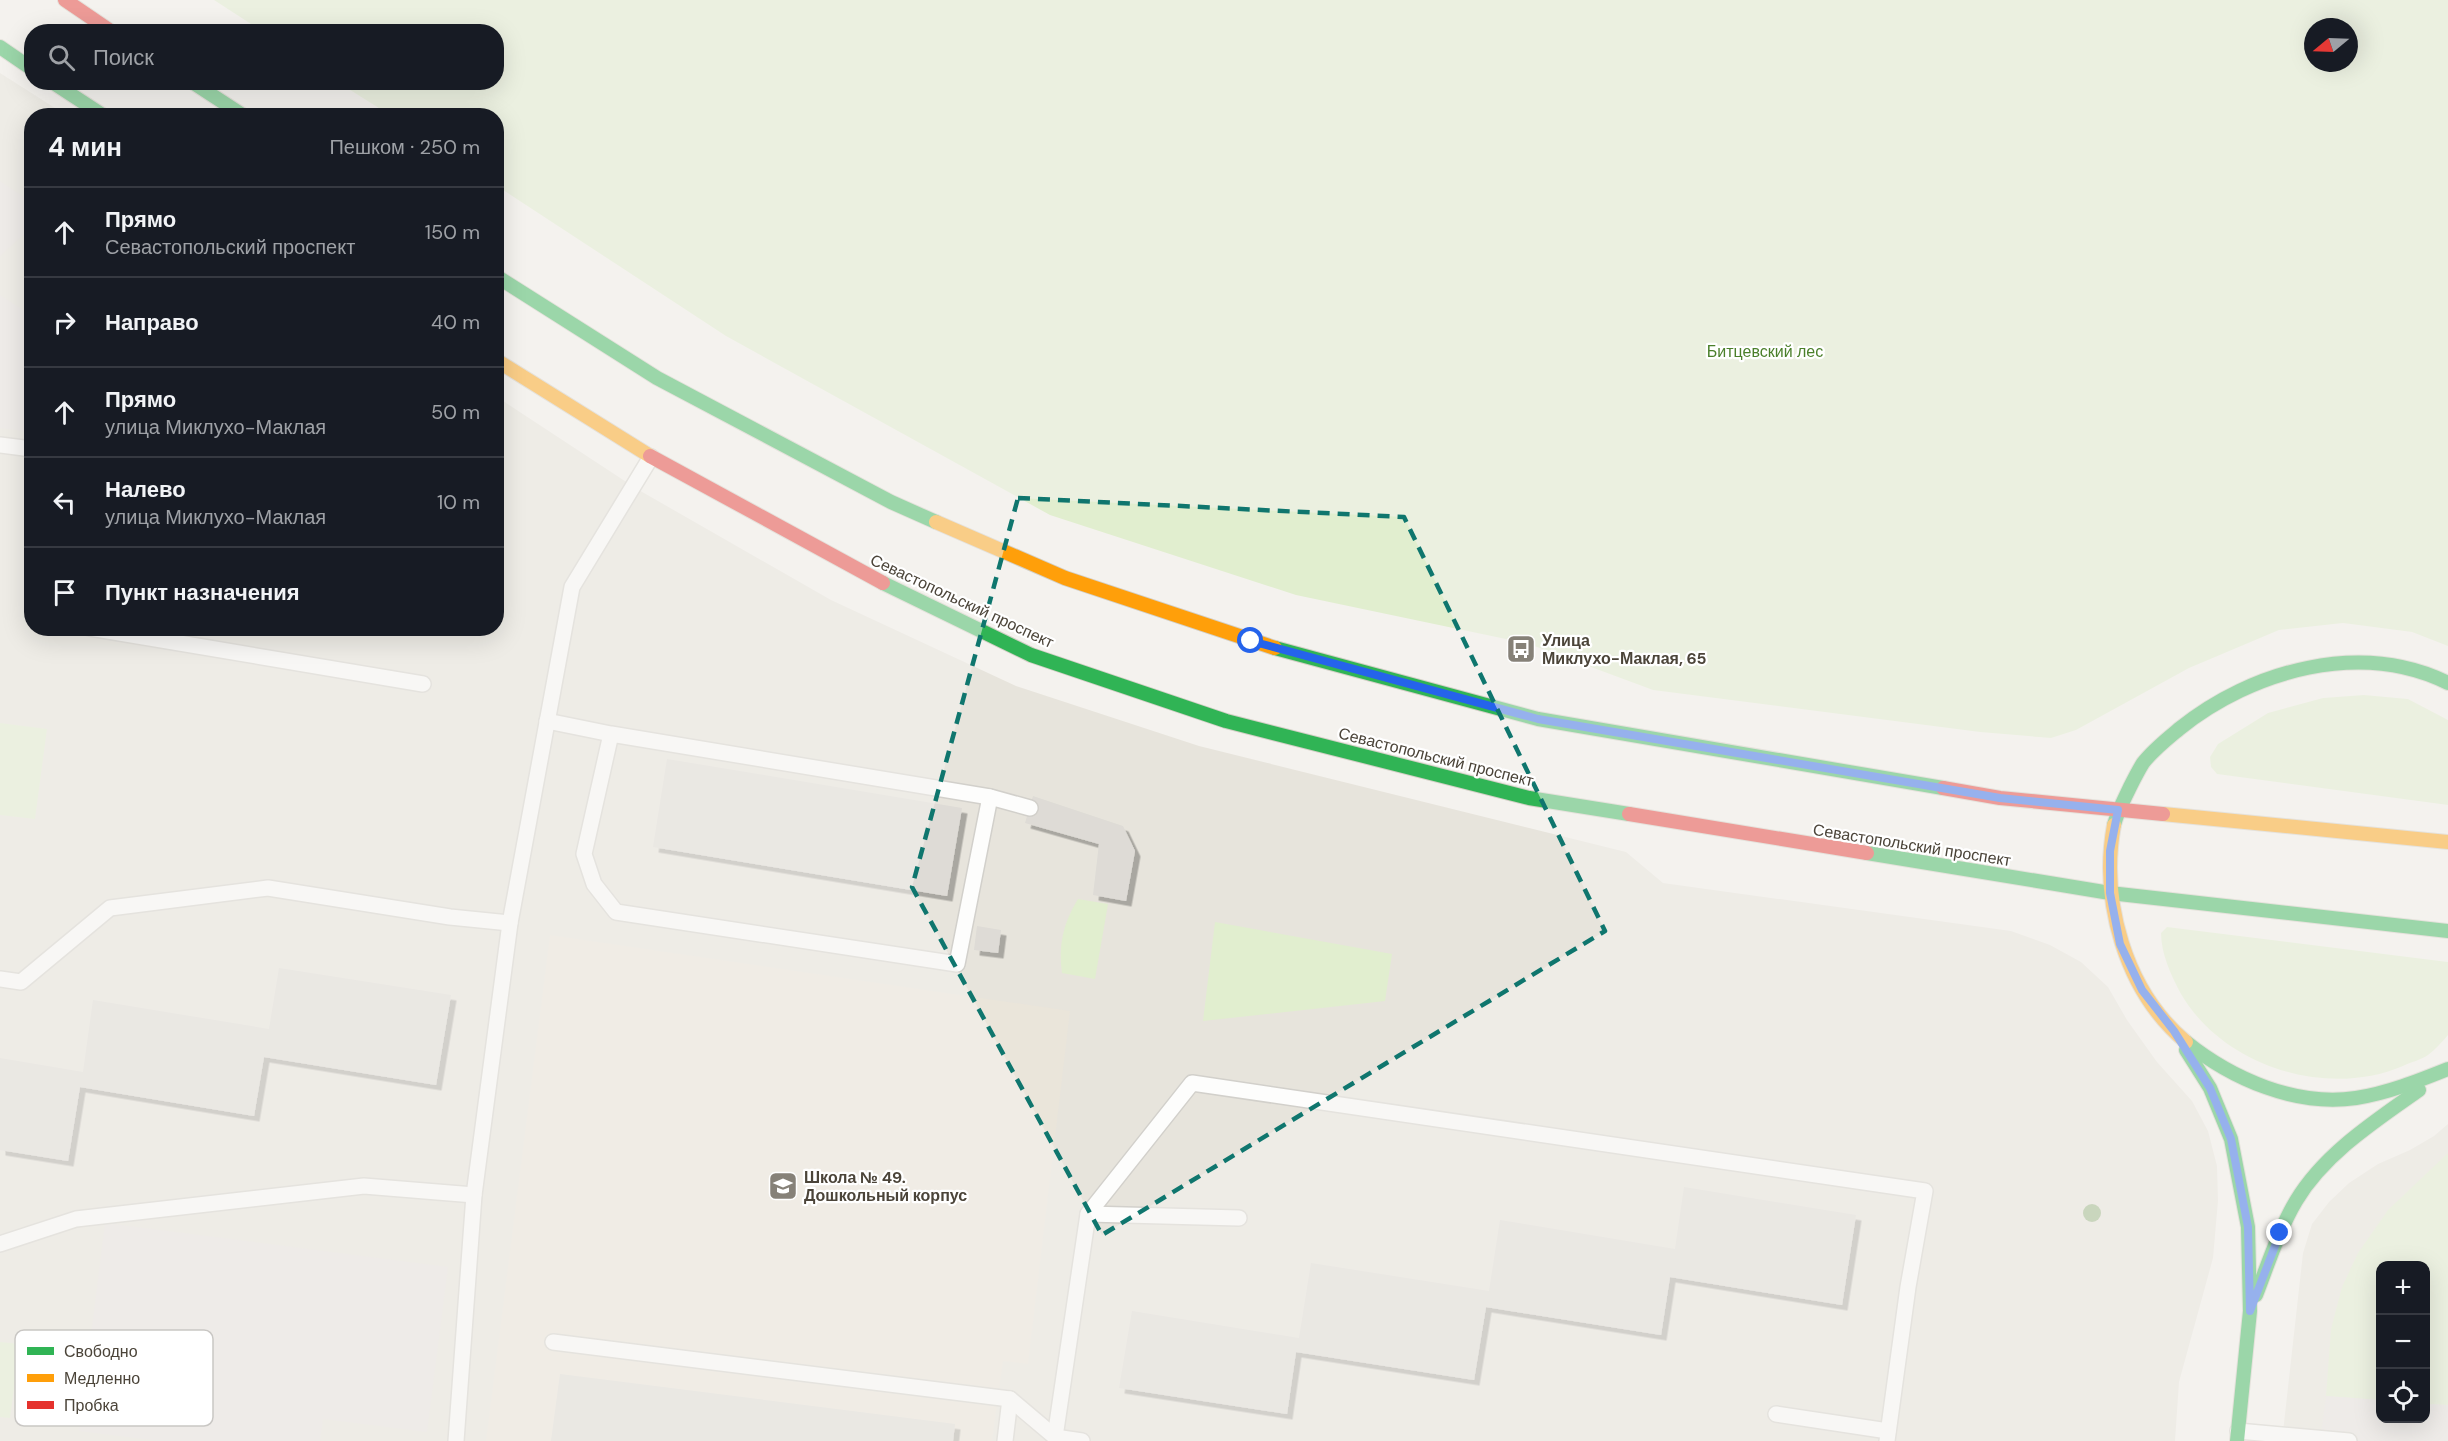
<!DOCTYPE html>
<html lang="ru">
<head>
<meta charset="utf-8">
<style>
	:root { --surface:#171b24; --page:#20242c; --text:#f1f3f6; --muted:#9ea1a6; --line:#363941 }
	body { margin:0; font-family:"DM Sans",sans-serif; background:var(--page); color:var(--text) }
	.controls { position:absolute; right:18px; bottom:18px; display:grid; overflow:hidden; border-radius:12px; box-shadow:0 6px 24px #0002 }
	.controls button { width:54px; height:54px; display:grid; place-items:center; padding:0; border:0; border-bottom:2px solid var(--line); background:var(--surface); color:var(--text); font:30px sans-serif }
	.compass { position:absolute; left:2304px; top:18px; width:54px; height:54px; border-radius:50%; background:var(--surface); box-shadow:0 6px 24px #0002; rotate:251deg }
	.stop { position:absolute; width:18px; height:18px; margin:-14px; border:4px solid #2563eb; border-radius:50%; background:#fff }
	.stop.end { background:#2563eb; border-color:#fff; box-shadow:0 2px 6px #0008 }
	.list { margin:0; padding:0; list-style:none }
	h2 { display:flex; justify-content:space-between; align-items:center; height:78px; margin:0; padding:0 24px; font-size:26px }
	h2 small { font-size:20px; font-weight:400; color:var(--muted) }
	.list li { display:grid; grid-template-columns:39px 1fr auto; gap:18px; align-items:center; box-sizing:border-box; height:90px; padding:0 24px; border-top:2px solid var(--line) }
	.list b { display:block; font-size:22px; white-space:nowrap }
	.list p { margin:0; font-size:20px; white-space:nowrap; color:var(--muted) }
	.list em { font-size:20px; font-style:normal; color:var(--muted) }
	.icon { flex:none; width:33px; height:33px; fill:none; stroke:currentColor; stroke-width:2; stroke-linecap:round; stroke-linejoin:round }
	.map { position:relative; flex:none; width:2448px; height:1441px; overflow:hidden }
	.search { position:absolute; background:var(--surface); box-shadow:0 6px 24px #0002; left:24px; top:24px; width:480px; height:66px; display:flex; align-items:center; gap:15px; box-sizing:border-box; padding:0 21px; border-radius:24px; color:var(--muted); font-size:22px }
	.panel { position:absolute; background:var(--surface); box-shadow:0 6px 24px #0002; left:24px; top:108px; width:480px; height:528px; border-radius:24px }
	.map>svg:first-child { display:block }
	.residential { fill:#e7e4dc; fill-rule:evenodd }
	.education { fill:#eae5da }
	.green { fill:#e1eecf; fill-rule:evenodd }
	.parking { fill:#e6e3df }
	.building { fill:#dedbd6; filter:url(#shadow) }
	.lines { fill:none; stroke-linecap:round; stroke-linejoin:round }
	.lane-casing { stroke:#d2d0cb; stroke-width:18 }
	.fast-casing { stroke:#d3cfc5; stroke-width:16 }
	.slow-casing { stroke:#d3cfc5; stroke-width:16 }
	.jam-casing { stroke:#d3cfc5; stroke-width:16 }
	.lane { stroke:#fdfdfc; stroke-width:15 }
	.fast { stroke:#30b455; stroke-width:14 }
	.slow { stroke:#ff9f0a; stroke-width:14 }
	.jam { stroke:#e5322d; stroke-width:14 }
	.tree { fill:#96b382 }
	.route { stroke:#2563eb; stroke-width:8 }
	.marked { fill:none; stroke:#0f766e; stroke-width:4.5; stroke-dasharray:12 8; stroke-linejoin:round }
	.labels { text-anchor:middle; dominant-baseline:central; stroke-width:4.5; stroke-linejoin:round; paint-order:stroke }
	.park-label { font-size:16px; fill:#4a7f2a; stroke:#fff }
	.street-label { font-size:16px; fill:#4b4439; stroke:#fff }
	.poi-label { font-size:16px; font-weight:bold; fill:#4b4439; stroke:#fff; text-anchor:start }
	.key { fill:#fff; stroke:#c9c7c4; stroke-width:1.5 }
	.key-label { font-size:16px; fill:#4b4439 }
</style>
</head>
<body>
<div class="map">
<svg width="2448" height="1441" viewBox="0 0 2448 1441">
	<defs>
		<filter id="shadow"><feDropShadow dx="5.5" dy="5.5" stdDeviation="0" flood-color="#0004"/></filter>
	</defs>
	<rect width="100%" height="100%" fill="#f4f2ee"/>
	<!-- residential -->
	<g class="residential">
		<path d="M0 73 66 115 32 116V628H496L497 397 637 489 831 600 1016 686 1199 746 1626 852 1663 883 2011 931 2050 945 2081 962 2108 987 2127 1020 2157 1062 2192 1101 2208 1131 2217 1166 2218 1201 2213 1258 2179 1382 2175 1441H0Z"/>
		<path d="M2448 1124V1441H2282L2303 1253 2312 1224 2329 1202 2349 1183 2378 1164 2410 1150 2434 1136ZM2380 1266H2426V1418H2380Z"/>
	</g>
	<!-- education -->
	<path class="education" d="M550 935 1070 1011 1028 1364 1003 1361 992 1441H486Z"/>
	<!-- green -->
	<g class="green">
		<path d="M214 0H2448V646L2412 632 2343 623 2279 630 2189 668 2076 730 2051 738 1980 732 1653 690 1529 644 1296 595 1050 515 726 336 497 186 496 116 390 115 339 83 496 82V32L262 31ZM2313 27H2349V63H2313Z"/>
		<path d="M2364 695 2408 699 2448 720V805L2217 774 2211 767 2210 757 2218 744 2268 713 2323 698Z"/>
		<path d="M0 723 47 729 35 819 0 815Z"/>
		<path d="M1078 899 1108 904 1095 979 1062 973C1058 946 1063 923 1078 899Z"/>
		<path d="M1215 922 1392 954 1385 1001 1203 1021Z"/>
		<path d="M2167 927 2448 962V1035C2442 1042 2435 1050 2428 1055 2421 1060 2411 1062 2403 1066 2326 1099 2223 1066 2181 994 2171 975 2161 954 2161 933Z"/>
		<path d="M2448 1153V1405L2426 1404V1266H2380V1400L2326 1396 2331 1329 2342 1287 2358 1253 2388 1210Z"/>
		<path d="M0 1342 20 1344 10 1418 0 1417Z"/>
	</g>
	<!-- parking -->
	<g class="parking">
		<path d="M0 181 31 202 32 227 0 256Z"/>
		<path d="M0 295 31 315V432L0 428Z"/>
		<path d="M31 559V601L24 600Z"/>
		<path d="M105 1223 448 1267 427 1432 323 1419 320 1441H159L79 1431Z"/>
		<path d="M2326 1396 2380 1400V1418H2426V1404L2448 1405V1441H2320Z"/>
	</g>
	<!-- building -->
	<g class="building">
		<path d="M667 759 962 808 947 896 653 847Z"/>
		<path d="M1033 796 1123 826 1135 851 1126 901 1093 895 1099 844 1025 823Z"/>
		<path d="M977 926 1001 930 998 953 974 950Z"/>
		<path d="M279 968 451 995 436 1085 264 1057 254 1116 80 1087 68 1161 0 1150V1058L83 1072 93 1000 269 1029Z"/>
		<path d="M1684 1187 1856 1215 1842 1305 1670 1277 1661 1335 1486 1307 1474 1380 1296 1352 1287 1414 1119 1388 1132 1311 1299 1338 1311 1263 1489 1291 1500 1220 1675 1249Z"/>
		<path d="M560 1374 955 1424 953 1441H551Z"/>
	</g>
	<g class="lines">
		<!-- lane casing -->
		<g class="lane-casing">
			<g id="lane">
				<path d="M0 445 32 449"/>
				<path d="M90 628 423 684"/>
				<path d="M547 721 611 734 584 854 594 884 616 912 957 964 990 797 611 734"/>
				<path d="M990 797 1030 808"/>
				<path d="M0 979 21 982 110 908 268 888 450 917 510 923"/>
				<path d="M1088 1214 1239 1218"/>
				<path d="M0 1244 76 1219 364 1186 474 1195"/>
				<path d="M553 1342 1010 1399 1055 1437 1082 1441"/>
				<path d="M1776 1414 1888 1431"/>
				<path d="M2238 1431 2349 1441"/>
				<path d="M1055 1437 1088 1214 1192 1083 1925 1191 1908 1287 1887 1441"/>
				<path d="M456 1441 474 1195 510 923 572 587 651 457"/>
				<path d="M1005 1441 1010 1399"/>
			</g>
		</g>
		<!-- fast casing -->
		<g class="fast-casing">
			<g id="fast">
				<path d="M0 47 32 69"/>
				<path d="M52 82 104 116"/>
				<path d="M192 82 244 116"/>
				<path d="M496 276 657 378 891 502 936 522"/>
				<path d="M883 583 1031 655 1226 721 1529 798 1629 814"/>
				<path d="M1275 648 1538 719 1943 788"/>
				<path d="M2114 825C2118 810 2124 800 2130 787 2134 779 2138 771 2143 763 2153 750 2167 739 2179 729 2252 670 2361 640 2448 683"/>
				<path d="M1867 853 2110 893 2448 931"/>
				<path d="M2186 1042C2232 1079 2296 1107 2356 1098 2388 1093 2418 1081 2448 1069"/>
				<path d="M2186 1050 2210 1088 2231 1139 2248 1227 2250 1311 2237 1441"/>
				<path d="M2256 1295C2268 1264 2279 1230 2296 1201 2324 1154 2375 1121 2419 1090"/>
			</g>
		</g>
		<!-- slow casing -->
		<g class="slow-casing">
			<g id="slow">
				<path d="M496 360 650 456"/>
				<path d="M936 522 1065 578 1275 648"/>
				<path d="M2163 814 2448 842"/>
				<path d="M2114 825C2100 901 2125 991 2186 1042"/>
			</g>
		</g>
		<!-- jam casing -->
		<g class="jam-casing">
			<g id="jam">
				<path d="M65 0 112 32"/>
				<path d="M650 456 883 583"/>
				<path d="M1943 788 2000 798 2163 814"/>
				<path d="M1629 814 1867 853"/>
			</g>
		</g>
		<!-- lane -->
		<use href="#lane" class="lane"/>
		<!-- fast -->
		<use href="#fast" class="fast"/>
		<!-- slow -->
		<use href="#slow" class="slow"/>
		<!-- jam -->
		<use href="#jam" class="jam"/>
	</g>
	<!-- trees -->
	<circle class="tree" cx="2092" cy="1213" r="9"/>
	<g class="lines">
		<!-- route -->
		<path class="route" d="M1251 641 1538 719 2000 798 2118 810 2110 851V893L2120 944 2142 990 2174 1031 2210 1088 2231 1139 2248 1227 2250 1311 2280 1233"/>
	</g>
	<!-- marked area -->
	<path d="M0 0H2448V1441H0ZM1018 498 1404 517 1605 931 1102 1235 912 887Z" fill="#f4f2ee" fill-opacity=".55" fill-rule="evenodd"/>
	<path class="marked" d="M1018 498 1404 517 1605 931 1102 1235 912 887Z"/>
	<!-- icons -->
	<defs>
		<g id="bus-square" transform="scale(1.5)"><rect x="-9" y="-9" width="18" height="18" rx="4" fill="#868178" stroke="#fff"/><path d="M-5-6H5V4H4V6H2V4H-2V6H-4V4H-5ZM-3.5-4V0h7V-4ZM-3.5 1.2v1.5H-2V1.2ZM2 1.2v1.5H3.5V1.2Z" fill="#fff"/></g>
		<g id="school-square" transform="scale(1.5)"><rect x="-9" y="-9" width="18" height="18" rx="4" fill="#868178" stroke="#fff"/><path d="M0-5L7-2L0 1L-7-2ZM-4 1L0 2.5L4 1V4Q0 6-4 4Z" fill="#fff"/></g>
	</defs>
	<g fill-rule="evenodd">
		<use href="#bus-square" x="1521" y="649"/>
		<use href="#school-square" x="783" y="1186"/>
	</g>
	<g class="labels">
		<!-- park labels -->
		<g class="park-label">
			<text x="1765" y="351">Битцевский лес</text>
		</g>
		<!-- street labels -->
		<g class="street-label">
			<text transform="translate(962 601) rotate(25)">Севастопольский проспект</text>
			<text transform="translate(1436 757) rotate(14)">Севастопольский проспект</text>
			<text transform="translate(1912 845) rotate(9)">Севастопольский проспект</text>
		</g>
		<!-- poi labels -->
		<g class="poi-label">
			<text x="1542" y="640">Улица<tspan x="1542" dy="18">Миклухо-Маклая, 65</tspan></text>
			<text x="804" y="1177">Школа № 49.<tspan x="804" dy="18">Дошкольный корпус</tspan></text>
		</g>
	</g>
	<!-- legend -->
	<rect x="15" y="1330" width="198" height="96" rx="9" class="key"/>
	<rect x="27" y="1347" width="27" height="8" fill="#30b455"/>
	<rect x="27" y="1374" width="27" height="8" fill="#ff9f0a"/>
	<rect x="27" y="1401" width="27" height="8" fill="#e5322d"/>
	<g class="key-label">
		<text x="64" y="1357">Свободно</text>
		<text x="64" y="1384">Медленно</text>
		<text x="64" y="1411">Пробка</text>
	</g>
</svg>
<div class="controls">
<button>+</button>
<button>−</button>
<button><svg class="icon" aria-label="locate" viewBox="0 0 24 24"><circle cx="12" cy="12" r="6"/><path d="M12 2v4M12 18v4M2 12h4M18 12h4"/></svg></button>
</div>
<svg class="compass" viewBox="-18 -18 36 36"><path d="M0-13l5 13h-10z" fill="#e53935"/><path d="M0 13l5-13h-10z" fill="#9ea1a6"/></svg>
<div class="stop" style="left:1251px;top:641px"></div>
<div class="stop end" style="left:2280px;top:1233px"></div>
<div class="search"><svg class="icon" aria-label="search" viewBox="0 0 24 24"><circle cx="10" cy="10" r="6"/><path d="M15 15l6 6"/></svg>Поиск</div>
<section class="panel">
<h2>4 мин<small>Пешком · 250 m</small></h2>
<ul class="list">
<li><svg class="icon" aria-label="ahead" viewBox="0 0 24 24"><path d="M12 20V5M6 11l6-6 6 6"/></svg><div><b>Прямо</b><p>Севастопольский проспект</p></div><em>150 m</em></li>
<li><svg class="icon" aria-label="right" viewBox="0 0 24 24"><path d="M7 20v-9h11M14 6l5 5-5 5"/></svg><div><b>Направо</b></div><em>40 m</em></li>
<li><svg class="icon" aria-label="ahead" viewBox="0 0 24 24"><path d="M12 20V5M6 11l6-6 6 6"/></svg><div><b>Прямо</b><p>улица Миклухо-Маклая</p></div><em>50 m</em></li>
<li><svg class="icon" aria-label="left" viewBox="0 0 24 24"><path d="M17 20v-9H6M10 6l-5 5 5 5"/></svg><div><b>Налево</b><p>улица Миклухо-Маклая</p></div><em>10 m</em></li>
<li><svg class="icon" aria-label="arrive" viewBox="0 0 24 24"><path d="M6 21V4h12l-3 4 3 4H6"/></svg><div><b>Пункт назначения</b></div></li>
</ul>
</section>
</div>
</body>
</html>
